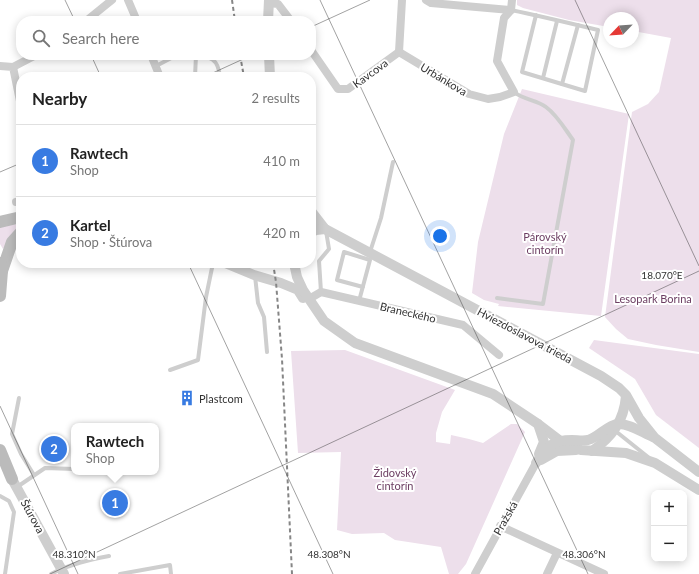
<!DOCTYPE html>
<html lang="en">
<head>
<meta charset="utf-8">
<style>
	:root { --surface:#fff; --page:#f6f6f6; --text:#222; --muted:#767676; --line:#e0e0e0; --accent:#387be2 }
	body { margin:0; font-family:Lato,sans-serif; background:var(--page); color:var(--text) }
	.controls { position:absolute; right:12px; bottom:12px; display:grid; overflow:hidden; border-radius:8px; box-shadow:0 2px 10px #0003 }
	.controls button { width:36px; height:36px; display:grid; place-items:center; padding:0; border:0; border-bottom:1px solid var(--line); background:var(--surface); color:var(--text); font:20px sans-serif }
	.compass { position:absolute; left:603px; top:12px; width:36px; height:36px; border-radius:50%; background:var(--surface); box-shadow:0 2px 10px #0003; rotate:245deg }
	.you { position:absolute; left:440px; top:236px; width:14px; height:14px; margin:-10px; border:3px solid #fff; border-radius:50%; background:#1a73e8; box-shadow:0 0 0 6px #1a73e833 }
	.badge { display:grid; place-items:center; width:26px; height:26px; border-radius:50%; background:var(--accent); color:#fff; font-size:13px; font-weight:700 }
	.pin { position:absolute; translate:-50% -50%; border:2px solid #fff; box-shadow:0 1px 4px #0006 }
	.popup { position:absolute; left:71px; top:423px; width:88px; height:52px; box-sizing:border-box; display:grid; place-content:center; border-radius:8px; background:var(--surface); filter:drop-shadow(0 1px 3px #0005); font-size:13px; white-space:nowrap; color:var(--muted) }
	.popup b { font-size:15px; color:var(--text) }
	.popup::after { content:''; position:absolute; left:50%; top:100%; margin-left:-8px; border:8px solid transparent; border-top-color:var(--surface) }
	.list { margin:0; padding:0; list-style:none }
	h2 { display:flex; justify-content:space-between; align-items:center; height:52px; margin:0; padding:0 16px; font-size:17px }
	h2 small { font-size:13px; font-weight:400; color:var(--muted) }
	.list li { display:grid; grid-template-columns:26px 1fr auto; gap:12px; align-items:center; box-sizing:border-box; height:72px; padding:0 16px; border-top:1px solid var(--line) }
	.list b { display:block; font-size:15px; white-space:nowrap }
	.list p { margin:0; font-size:13px; white-space:nowrap; color:var(--muted) }
	.list em { font-size:13px; font-style:normal; color:var(--muted) }
	.icon { flex:none; width:22px; height:22px; fill:none; stroke:currentColor; stroke-width:2; stroke-linecap:round; stroke-linejoin:round }
	.map { position:relative; flex:none; width:699px; height:574px; overflow:hidden }
	.search { position:absolute; background:var(--surface); box-shadow:0 2px 10px #0003; left:16px; top:16px; width:300px; height:44px; display:flex; align-items:center; gap:10px; box-sizing:border-box; padding:0 14px; border-radius:16px; color:var(--muted); font-size:15px }
	.panel { position:absolute; background:var(--surface); box-shadow:0 2px 10px #0003; left:16px; top:72px; width:300px; height:196px; border-radius:16px }
	.map>svg:first-child { display:block }
	.green { fill:#eddfeb }
	.lines { fill:none; stroke-linecap:round; stroke-linejoin:round }
	.service { stroke:#cecece; stroke-width:4 }
	.minor { stroke:#cecece; stroke-width:8 }
	.tertiary { stroke:#cecece; stroke-width:10 }
	.secondary { stroke:#bbb; stroke-width:12 }
	.rail { stroke:#868686; stroke-width:2; stroke-dasharray:4 3; stroke-linecap:butt }
	.ticks { fill:none; stroke:#313131; stroke-width:1; stroke-opacity:0.45 }
	.labels { text-anchor:middle; dominant-baseline:central; stroke-width:4; stroke-linejoin:round; paint-order:stroke }
	.street-label { font-size:11px; fill:#313131; stroke:#fff }
	.park-label { font-size:11px; fill:#6c3e62; stroke:#fff }
	.poi-label { font-size:11px; fill:#313131; stroke:#fff; text-anchor:start }
	.ticks-label { font-size:10px; text-anchor:middle; fill:#313131; stroke:#fff; stroke-width:4; stroke-linejoin:round; paint-order:stroke }
</style>
</head>
<body>
<div class="map">
<svg width="699" height="574" viewBox="0 0 699 574">
	<rect width="100%" height="100%" fill="#fff"/>
	<!-- green -->
	<g class="green">
		<path d="M517 0H699V352L656 345 628 339 616 329 605 317 632 112 648 104 659 92 671 38 633 31V18H609V27L569 20 523 8 517 5Z"/>
		<path d="M522 89 629 114 601 316 498 306 499 304 484 300 472 293 478 242 504 134Z"/>
		<path d="M17 224H20L19 227 3 249 0 244V227Z"/>
		<path d="M594 340 699 354V448L656 415 635 379 589 348Z"/>
		<path d="M345 350 455 390 442 412 436 433V442L450 444 451 435 469 439 483 443 511 424H517L525 432 466 564 458 574H449L441 547 395 540 384 533 352 534 337 530 341 452 298 453 291 351Z"/>
	</g>
	<g class="lines">
		<!-- service -->
		<g class="service">
			<path d="M511 10C540 16 569 23 598 30L585 91 522 72 536 15"/>
			<path d="M192 55C210 57 218 57 220 77"/>
			<path d="M156 66 177 55"/>
			<path d="M195 77 196 55"/>
			<path d="M543 78 557 21"/>
			<path d="M562 84 578 25"/>
			<path d="M311 178 313 181"/>
			<path d="M370 252 381 218 393 162"/>
			<path d="M255 276 258 303 264 317 267 352"/>
			<path d="M321 292 319 261 329 249 326 231"/>
			<path d="M497 298 543 304 573 140C565 129 557 115 546 107 537 100 524 100 514 92"/>
			<path d="M359 301 370 260 344 252 337 280 363 287"/>
			<path d="M170 370 198 360 206 297 213 263"/>
			<path d="M19 398 12 434 21 454 34 475"/>
			<path d="M618 433 648 457"/>
			<path d="M117 472 123 473 138 472"/>
			<path d="M17 487 45 468 74 469"/>
			<path d="M0 496 9 501 14 512 5 574"/>
			<path d="M51 574C70 564 89 560 109 556"/>
			<path d="M120 574 170 565 171 574"/>
		</g>
		<!-- minor -->
		<g class="minor">
			<path d="M128 0 137 21"/>
			<path d="M426 0 431 3 511 10"/>
			<path d="M269 3 278 4 291 21"/>
			<path d="M86 21 112 0"/>
			<path d="M311 50 338 89H348L399 52"/>
			<path d="M399 52 469 94 488 99 500 97 514 92 497 61 504 18 511 10 512 0"/>
			<path d="M399 52 402 0"/>
			<path d="M151 55 160 77"/>
			<path d="M0 66 13 67 21 106"/>
			<path d="M13 67 36 55"/>
			<path d="M16 202 21 201"/>
			<path d="M309 299 321 292 463 325 499 355"/>
			<path d="M500 526 604 574"/>
			<path d="M475 574 536 463"/>
			<path d="M547 574 557 553"/>
		</g>
		<!-- tertiary -->
		<g class="tertiary">
			<path d="M268 21 269 0"/>
			<path d="M269 55 270 77"/>
			<path d="M311 211 325 229 601 376 619 388 626 395 639 418 655 438 699 472"/>
			<path d="M311 232 316 230 325 229"/>
			<path d="M225 263 254 275 281 283 298 290 303 298"/>
			<path d="M294 263 297 277 303 290 324 321 355 343 493 394 538 424 559 440 571 447 581 450 626 453 655 463 699 490"/>
			<path d="M538 424 544 442 539 454"/>
			<path d="M592 451C612 437 624 421 626 396"/>
			<path d="M541 460 557 451 576 450"/>
			<path d="M536 463C548 447 551 440 572 440 577 440 583 441 588 440 599 437 607 425 618 424 629 423 643 433 653 437"/>
			<path d="M12 479 64 574"/>
		</g>
		<!-- secondary -->
		<g class="secondary">
			<path d="M0 222 21 217"/>
			<path d="M2 271 12 242 21 232"/>
			<path d="M0 296 2 271 1 263"/>
			<path d="M0 450 12 479"/>
		</g>
		<!-- rail -->
		<g class="rail">
			<path d="M232 0 235 21"/>
			<path d="M240 55 244 77"/>
			<path d="M273 263 276 282 282 359 292 574"/>
		</g>
	</g>
	<!-- ticks -->
	<path class="ticks" d="M65 0 75 21M320 0 588 574M575 0 699 266M311 27 370 0M91 55 101 77M204 77 252 55M0 172 21 163M188 263 333 574M0 406 78 574M50 574 699 271"/>
	<!-- icons -->
	<defs>
		<g id="building-bare" transform="scale(1.2)"><path d="M-4-6H4V6H1V3H-1V6H-4ZM-2.5-4.3h1.7v1.8h-1.7ZM.8-4.3h1.7v1.8H.8ZM-2.5-1h1.7V.8h-1.7ZM.8-1h1.7V.8H.8Z" fill="#387be2" stroke="#fff" stroke-width="2.5" paint-order="stroke"/></g>
	</defs>
	<g fill-rule="evenodd">
		<use href="#building-bare" x="187" y="398"/>
	</g>
	<g class="labels">
		<!-- street labels -->
		<g class="street-label">
			<text transform="translate(370 73) rotate(-36)">Kavcova</text>
			<text transform="translate(444 79) rotate(31)">Urbánkova</text>
			<text transform="translate(408 312) rotate(13)">Braneckého</text>
			<text transform="translate(525 335) rotate(28)">Hviezdoslavova trieda</text>
			<text transform="translate(33 516) rotate(61)">Štúrova</text>
			<text transform="translate(505 518) rotate(-61)">Pražská</text>
		</g>
		<!-- park labels -->
		<g class="park-label">
			<text x="545" y="236">Párovský<tspan x="545" dy="13">cintorín</tspan></text>
			<text x="653" y="298">Lesopark Borina</text>
			<text x="395" y="472">Židovský<tspan x="395" dy="13">cintorín</tspan></text>
		</g>
		<!-- poi labels -->
		<g class="poi-label">
			<text x="199" y="398">Plastcom</text>
		</g>
	</g>
	<g class="ticks-label">
		<text x="662" y="279">18.070°E</text>
		<text x="74" y="558">48.310°N</text>
		<text x="329" y="558">48.308°N</text>
		<text x="584" y="558">48.306°N</text>
	</g>
</svg>
<div class="controls">
<button>+</button>
<button>−</button>
</div>
<svg class="compass" viewBox="-18 -18 36 36"><path d="M0-13l5 13h-10z" fill="#e53935"/><path d="M0 13l5-13h-10z" fill="#767676"/></svg>
<div class="you"></div>
<div class="pin badge" style="left:115px;top:503px">1</div>
<div class="popup"><b>Rawtech</b>Shop</div>
<div class="pin badge" style="left:54px;top:449px">2</div>
<div class="search"><svg class="icon" aria-label="search" viewBox="0 0 24 24"><circle cx="10" cy="10" r="6"/><path d="M15 15l6 6"/></svg>Search here</div>
<section class="panel">
<h2>Nearby<small>2 results</small></h2>
<ul class="list">
<li><span class="badge">1</span><div><b>Rawtech</b><p>Shop</p></div><em>410 m</em></li>
<li><span class="badge">2</span><div><b>Kartel</b><p>Shop · Štúrova</p></div><em>420 m</em></li>
</ul>
</section>
</div>
</body>
</html>
